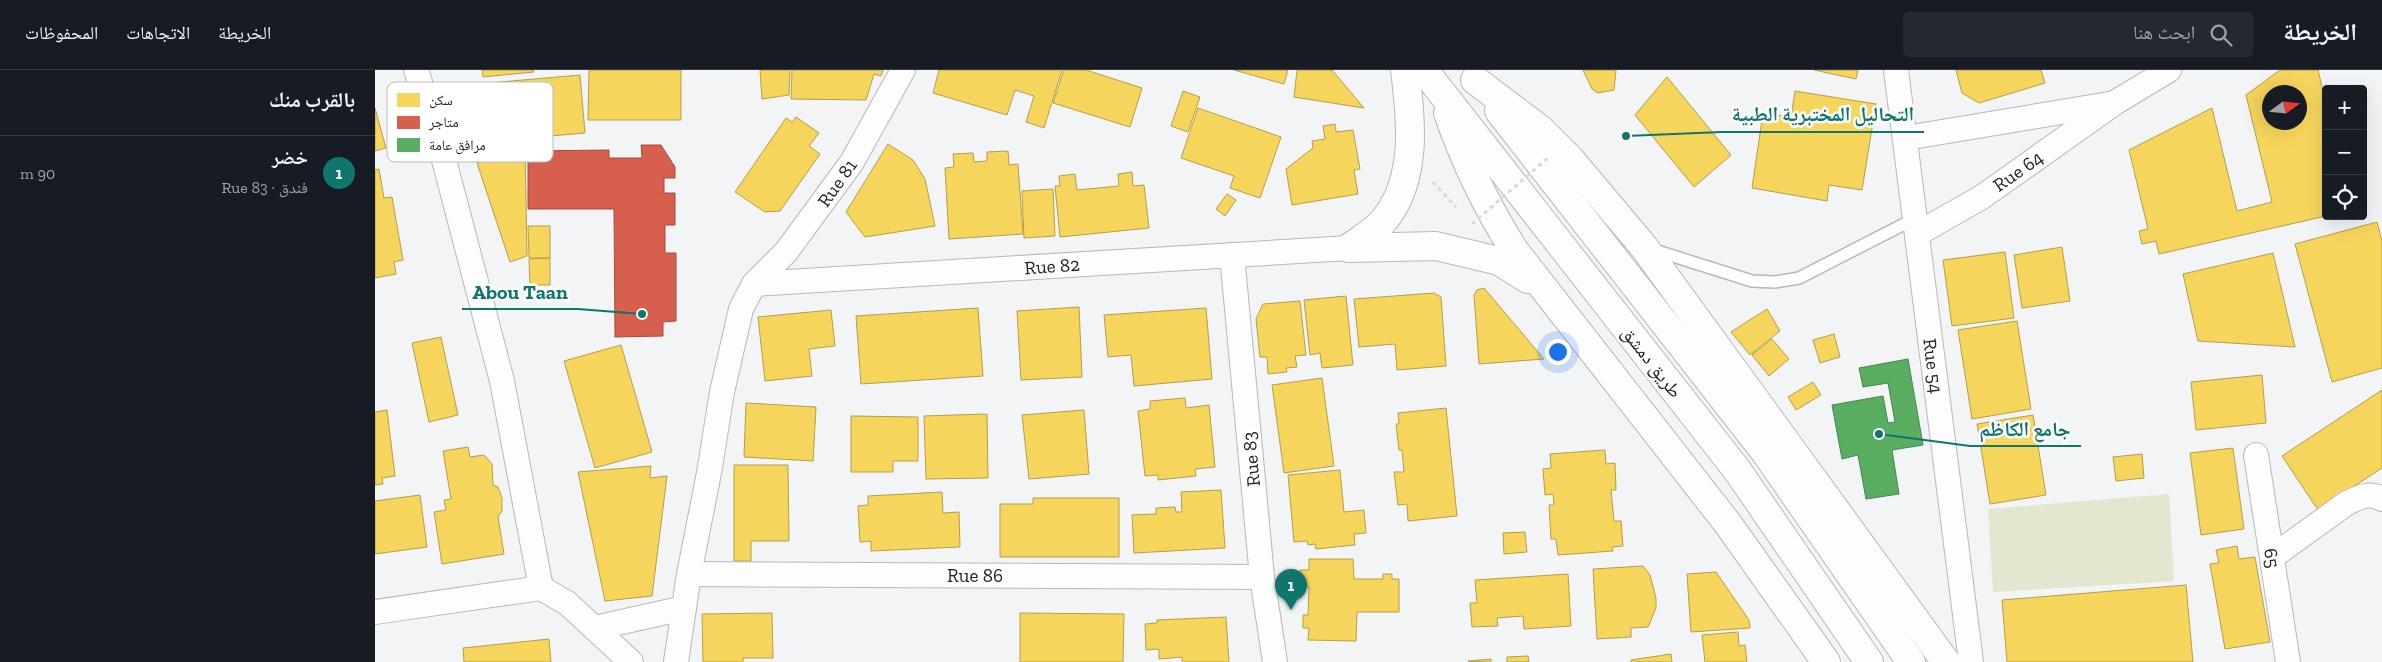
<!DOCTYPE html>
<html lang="ar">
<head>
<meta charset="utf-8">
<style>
	:root { --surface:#171b24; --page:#242831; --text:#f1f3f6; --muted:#9ea1a6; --line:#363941; --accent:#0f766e }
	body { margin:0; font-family:"Zilla Slab","Noto Naskh Arabic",serif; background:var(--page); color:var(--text); direction:rtl }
	.controls { position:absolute; right:15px; top:15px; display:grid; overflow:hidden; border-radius:5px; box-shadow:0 5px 20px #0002 }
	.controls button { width:45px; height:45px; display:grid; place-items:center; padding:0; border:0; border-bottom:1px solid var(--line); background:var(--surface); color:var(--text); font:25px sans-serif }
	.compass { position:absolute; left:1887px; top:15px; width:45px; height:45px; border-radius:50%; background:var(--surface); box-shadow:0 5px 20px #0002; rotate:75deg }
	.you { position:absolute; left:1182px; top:281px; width:18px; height:18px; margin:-12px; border:4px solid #fff; border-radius:50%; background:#1a73e8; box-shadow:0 0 0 8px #1a73e833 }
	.badge { display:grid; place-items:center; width:32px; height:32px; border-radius:50%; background:var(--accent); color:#fff; font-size:16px; font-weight:700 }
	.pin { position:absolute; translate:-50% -41px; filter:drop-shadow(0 1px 2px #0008) }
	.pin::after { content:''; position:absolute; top:26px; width:18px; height:15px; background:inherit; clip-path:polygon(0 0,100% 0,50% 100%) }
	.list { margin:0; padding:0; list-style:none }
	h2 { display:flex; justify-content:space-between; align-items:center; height:65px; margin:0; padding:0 20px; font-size:21px }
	h2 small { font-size:16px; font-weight:400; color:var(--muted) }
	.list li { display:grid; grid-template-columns:32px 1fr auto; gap:15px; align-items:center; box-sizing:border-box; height:75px; padding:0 20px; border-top:1px solid var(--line) }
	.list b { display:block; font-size:19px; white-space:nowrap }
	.list p { margin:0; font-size:16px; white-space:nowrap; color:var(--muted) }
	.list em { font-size:16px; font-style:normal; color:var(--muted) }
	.icon { flex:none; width:28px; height:28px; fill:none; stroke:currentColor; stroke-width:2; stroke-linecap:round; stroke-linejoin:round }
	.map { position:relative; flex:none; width:2007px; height:592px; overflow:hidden; direction:ltr }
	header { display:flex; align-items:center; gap:30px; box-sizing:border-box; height:70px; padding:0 25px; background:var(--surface); border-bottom:1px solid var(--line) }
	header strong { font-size:24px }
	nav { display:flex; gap:28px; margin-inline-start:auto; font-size:18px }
	.search { width:350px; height:45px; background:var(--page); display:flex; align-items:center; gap:12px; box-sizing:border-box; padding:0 18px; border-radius:5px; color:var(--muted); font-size:19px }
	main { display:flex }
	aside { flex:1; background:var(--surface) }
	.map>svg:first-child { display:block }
	.green { fill:#e4e7d0 }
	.homes { fill:#f6d55c; stroke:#b69f4b; fill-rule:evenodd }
	.shops { fill:#d6604d; stroke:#a04d40 }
	.public { fill:#5aae61; stroke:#49844e }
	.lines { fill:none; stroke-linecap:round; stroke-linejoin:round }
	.service-casing { stroke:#b7b8b9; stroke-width:14 }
	.minor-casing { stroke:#b7b8b9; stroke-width:26 }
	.trunk-casing { stroke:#b7b8b9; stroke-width:30 }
	.path { stroke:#d8dada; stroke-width:3; stroke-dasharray:4 4; stroke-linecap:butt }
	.service { stroke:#fdfdfe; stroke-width:11 }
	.minor { stroke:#fdfdfe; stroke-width:24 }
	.trunk { stroke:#fdfdfe; stroke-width:28 }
	.path-bridge { stroke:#d8dada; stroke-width:3; stroke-dasharray:4 4; stroke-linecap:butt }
	.labels { text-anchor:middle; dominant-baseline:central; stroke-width:5; stroke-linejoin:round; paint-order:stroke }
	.street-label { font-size:19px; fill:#212223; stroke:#fff }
	.key { fill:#fff; stroke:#bcbdbd; stroke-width:1 }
	.key-label { font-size:14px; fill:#212223 }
	.leader { fill:none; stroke:#0f766e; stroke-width:2 }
	.callout-dot { fill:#0f766e; stroke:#fff; stroke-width:2 }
	.callout-label { font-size:20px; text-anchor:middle; font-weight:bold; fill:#0f766e; stroke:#fff; stroke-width:5; stroke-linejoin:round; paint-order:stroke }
</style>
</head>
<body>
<header>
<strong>الخريطة</strong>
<div class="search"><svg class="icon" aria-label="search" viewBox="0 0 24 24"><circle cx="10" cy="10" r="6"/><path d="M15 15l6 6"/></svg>ابحث هنا</div>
<nav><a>الخريطة</a><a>الاتجاهات</a><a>المحفوظات</a></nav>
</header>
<main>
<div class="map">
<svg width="2007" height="592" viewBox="0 0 2007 592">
	<rect width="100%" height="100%" fill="#f2f4f6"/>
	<!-- green -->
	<path class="green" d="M1794 424 1799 511 1618 522 1613 439Z"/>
	<!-- homes -->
	<g class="homes">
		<path d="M107 0H158L159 2 108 7Z"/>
		<path d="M214 0H306V50H213Z"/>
		<path d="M385 0H415L414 25 387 29Z"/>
		<path d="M417 0H508L506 6 499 4 491 30 416 29Z"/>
		<path d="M564 0H687L669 58 651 52 659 26 640 20 632 45 558 23Z"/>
		<path d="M689 0H711L767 18 755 57 678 33Z"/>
		<path d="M859 0H913L909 14Z"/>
		<path d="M922 0H957L989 38 919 27Z"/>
		<path d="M1208 0H1241L1239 20 1223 23 1217 19Z"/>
		<path d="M1439 0H1483L1481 9Z"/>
		<path d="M1581 0H1666L1670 13 1604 33 1587 23Z"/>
		<path d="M1905 0H1943L1951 34V146L1784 184 1781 171 1767 174 1764 161 1773 159 1754 80 1837 38 1862 141 1897 132 1871 25ZM1894 22H1924V52H1894Z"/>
		<path d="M205 5 210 63 107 72 102 14Z"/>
		<path d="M1292 7 1356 85 1319 117 1260 45Z"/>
		<path d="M808 21 825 27 813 62 796 56Z"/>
		<path d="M1420 21 1501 34 1487 120 1454 115 1452 131 1377 118 1388 43 1416 47Z"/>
		<path d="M0 38 11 78 0 81Z"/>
		<path d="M823 38 906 67 885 128 855 118 859 106 806 88Z"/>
		<path d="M421 47 444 63 434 76 445 84 405 141 390 142 360 122 411 48 417 52Z"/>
		<path d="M960 54 961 62 978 60 985 99 979 100 983 124 917 135 911 99 938 78 937 71 950 69 948 56Z"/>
		<path d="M513 74 538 90 550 109 560 156 490 167 471 142Z"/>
		<path d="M150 77 152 186 135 192 102 93Z"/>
		<path d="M633 81 634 95 643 94 648 164 574 169 570 98 579 97 578 84 598 83 599 92 612 91V82Z"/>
		<path d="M4 99 9 128 17 127 28 190 19 192 21 204 0 208V100Z"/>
		<path d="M757 102 758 116 769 115 774 158 685 167 680 116H685L684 106 700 104 702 120 744 116 743 104Z"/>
		<path d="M678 119 680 166 649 168 647 121Z"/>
		<path d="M852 124 861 130 850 146 841 139Z"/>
		<path d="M2002 152 2007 171V298L1957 312 1920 174Z"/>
		<path d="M153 156H175V188H154Z"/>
		<path d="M1687 177 1695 231 1647 238 1639 185Z"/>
		<path d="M1630 182 1639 248 1577 256 1568 190Z"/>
		<path d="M1898 183 1920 277 1823 271 1808 204Z"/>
		<path d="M175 188V215H155L154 189Z"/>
		<path d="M1109 218 1169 289 1104 294 1099 225 1102 220Z"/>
		<path d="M1059 223 1066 227 1071 296 1022 300 1020 274 984 277 979 229Z"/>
		<path d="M971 226 978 295 947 298 945 283 935 285 929 230Z"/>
		<path d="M925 231 931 285 920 286 922 297 911 298 912 302 893 304 892 287H885L881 249 888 234Z"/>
		<path d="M704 237 707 307 646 310 642 241Z"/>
		<path d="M603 238 608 306 486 314 481 246Z"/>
		<path d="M831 238 837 309 759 316 756 285 733 287 729 245Z"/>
		<path d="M1392 239 1405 261 1375 285 1356 262Z"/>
		<path d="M456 240 460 276 434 279 437 306 390 311 383 247Z"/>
		<path d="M1642 251 1656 339 1597 349 1583 260Z"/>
		<path d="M1459 264 1465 287 1445 293 1438 270Z"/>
		<path d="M66 267 83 345 54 352 37 273Z"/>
		<path d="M1397 269 1414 289 1394 306 1377 285Z"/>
		<path d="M246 275 277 382 220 398 189 291Z"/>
		<path d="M1887 305 1891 353 1821 360 1816 312Z"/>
		<path d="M947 308 959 396 909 403 897 315Z"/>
		<path d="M1438 312 1446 325 1421 340 1413 327Z"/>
		<path d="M2007 320V398L1943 440 1907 386Z"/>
		<path d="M810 328 811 338 834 335 840 397 820 399 821 406 783 410V405L770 406 763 341 775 339V331Z"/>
		<path d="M371 333 441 337 438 391 369 387Z"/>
		<path d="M1071 338 1082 446 1033 451 1032 434 1023 435 1019 402H1029L1027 380H1024L1021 354H1024L1023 343Z"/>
		<path d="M12 340 20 406 7 408 8 414 0 415V342Z"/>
		<path d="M709 340 714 404 654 409 647 345Z"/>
		<path d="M612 344 613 408 551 409 549 346Z"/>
		<path d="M1658 345 1671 425 1615 434 1602 354Z"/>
		<path d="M476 346 543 347V391H518V402H476Z"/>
		<path d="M93 377 95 387 109 385 117 394 118 415 123 417 127 428V441L123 447 129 484 67 494 59 442 71 440 69 430 76 429 68 381Z"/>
		<path d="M1858 378 1869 459 1826 465 1815 383Z"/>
		<path d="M1230 380 1231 394 1240 393 1241 420H1236L1239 451H1246L1248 476 1237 477 1238 481 1183 485 1181 469H1176L1174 435H1179L1178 424 1170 425 1168 399 1176 398 1175 384Z"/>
		<path d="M1767 384 1769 408 1741 411 1738 387Z"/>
		<path d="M359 395H413L414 471H376V491H359Z"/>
		<path d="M276 396 275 408 292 406 277 526 230 531 203 402Z"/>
		<path d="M965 400 969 442 989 440 991 463 979 464 980 475 941 479 940 474 933 475 932 471 919 472 913 405Z"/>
		<path d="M846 420 850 478 759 483 757 445 781 444V438L800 437 801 442H807L806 422Z"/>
		<path d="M567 422 568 443 584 442 585 477 496 481V471L485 472 483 436 493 435V426Z"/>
		<path d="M45 425 52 477 0 484V431Z"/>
		<path d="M658 428H744V487H625V434H658Z"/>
		<path d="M1150 462 1152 482 1129 484 1128 463Z"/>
		<path d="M1862 476 1864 489 1880 487 1895 572 1850 579 1835 494 1844 493 1841 480Z"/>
		<path d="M934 489H978L979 509H1008V504H1017V509H1024V542H982L981 571 933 570 934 558H928V545H933L934 517H925V500H934Z"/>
		<path d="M1268 496 1275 505 1281 528V538L1273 557 1256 558V567L1222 569 1218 499Z"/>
		<path d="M1341 502 1374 550 1375 558 1316 562 1312 504Z"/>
		<path d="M1193 504 1196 556 1149 559 1148 546 1122 548 1123 556 1097 557 1095 533H1102L1100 510Z"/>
		<path d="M1811 515 1818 592H1632L1627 530Z"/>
		<path d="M397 543 398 588H368V592H328L327 544Z"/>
		<path d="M645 543 749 544 748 592H645Z"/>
		<path d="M851 547 854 592H807V587L784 589V579L771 580 770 554 782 553V550Z"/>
		<path d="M1363 562 1364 576 1370 575 1372 592H1330L1327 565Z"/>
		<path d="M174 569 176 592H89L88 578Z"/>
		<path d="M1296 584 1297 592H1256V590Z"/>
		<path d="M1153 586 1154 592H1132V587Z"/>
		<path d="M1116 589V592L1093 591Z"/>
	</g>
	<!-- shops -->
	<path class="shops" d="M266 75H286L300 97V108H289V123H300V155H290V183H301V251L288 252V266L240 267 239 139H153V81L234 80V88H267Z"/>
	<!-- public -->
	<path class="public" d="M1533 289 1548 375 1517 380 1524 424 1491 429 1483 385 1467 389 1457 335 1508 326 1513 353 1520 352 1513 313 1488 317 1484 298Z"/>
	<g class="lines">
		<!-- service casing -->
		<g class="service-casing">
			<path id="service" d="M1276 179 1377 211 1400 212 1424 208 1539 149"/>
		</g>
		<!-- minor casing -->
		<g class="minor-casing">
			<g id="minor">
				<path d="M41 0 64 71 127 311 166 518"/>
				<path d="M1521 0 1596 592"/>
				<path d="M1531 68 1734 34"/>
				<path d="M1542 164 1607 127 1741 32 1794 0"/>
				<path d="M857 185 887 507 900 592"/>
				<path d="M379 214 974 178"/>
				<path d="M1881 385 1913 592"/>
				<path d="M1897 487 1972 433C1985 427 1994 422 2007 429"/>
				<path d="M314 504 887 507"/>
				<path d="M0 542 166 518 192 533 256 592"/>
				<path d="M220 558 309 538"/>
				<path d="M301 592 314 504 334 403 347 322 366 239 379 214 411 182 477 92 528 0"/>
			</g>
		</g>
		<!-- trunk casing -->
		<g class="trunk-casing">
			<g id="trunk">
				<path d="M1049 0 1362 400 1494 592"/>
				<path d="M1100 10 1166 60 1195 89 1269 177 1571 592"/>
				<path d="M1124 41 1390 382 1536 592"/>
				<path d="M1073 43C1090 92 1112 137 1139 180L1353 454 1451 592"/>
				<path d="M974 178C986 169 1001 161 1010 149 1043 108 1036 48 1030 0"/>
				<path d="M974 178 1061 176 1124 191 1153 209"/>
			</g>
		</g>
		<!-- path -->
		<path class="path" d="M1058 112 1081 137"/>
		<!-- service -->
		<use href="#service" class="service"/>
		<!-- minor -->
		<use href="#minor" class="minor"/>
		<!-- trunk -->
		<use href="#trunk" class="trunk"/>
		<!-- path-bridge -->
		<path class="path-bridge" d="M1097 154 1174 87"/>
	</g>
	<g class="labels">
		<!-- street labels -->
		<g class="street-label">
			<text transform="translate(1643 101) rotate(-35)">Rue 64</text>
			<text transform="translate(462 113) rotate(-55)">Rue 81</text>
			<text transform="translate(677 196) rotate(-4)">Rue 82</text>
			<text transform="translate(1277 292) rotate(52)">طريق دمشق</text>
			<text transform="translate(1558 296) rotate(83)">Rue 54</text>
			<text transform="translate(876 389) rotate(-95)">Rue 83</text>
			<text transform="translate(1897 488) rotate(81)">65</text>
			<text x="600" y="505">Rue 86</text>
		</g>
	</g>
	<!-- legend -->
	<rect x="12" y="12" width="166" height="80" rx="8" class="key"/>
	<rect x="22" y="23" width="23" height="14" fill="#f6d55c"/>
	<rect x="22" y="46" width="23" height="13" fill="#d6604d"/>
	<rect x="22" y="68" width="23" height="14" fill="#5aae61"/>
	<g class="key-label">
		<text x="54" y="35">سكن</text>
		<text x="54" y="57">متاجر</text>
		<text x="54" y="80">مرافق عامة</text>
	</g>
	<!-- callouts -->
	<path class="leader" d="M1251 66L1346 62H1549M267 244L203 239H87M1504 364L1595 376H1706"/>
	<g class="callout-dot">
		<circle cx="1251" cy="66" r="5"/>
		<circle cx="267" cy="244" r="5"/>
		<circle cx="1504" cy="364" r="5"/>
	</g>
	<g class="callout-label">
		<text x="1448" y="51">التحاليل المختبرية الطبية</text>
		<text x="145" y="229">Abou Taan</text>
		<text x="1650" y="366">جامع الكاظم</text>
	</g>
</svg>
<div class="controls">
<button>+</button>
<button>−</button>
<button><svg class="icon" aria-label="locate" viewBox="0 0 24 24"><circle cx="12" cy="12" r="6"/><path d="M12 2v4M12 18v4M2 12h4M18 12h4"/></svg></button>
</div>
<svg class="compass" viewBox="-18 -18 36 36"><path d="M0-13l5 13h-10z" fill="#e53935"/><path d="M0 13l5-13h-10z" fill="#9ea1a6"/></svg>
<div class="you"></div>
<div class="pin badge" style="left:916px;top:540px">1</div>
</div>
<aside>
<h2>بالقرب منك<small></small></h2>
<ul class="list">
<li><span class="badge">1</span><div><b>خضر</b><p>فندق · Rue 83</p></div><em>90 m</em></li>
</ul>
</aside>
</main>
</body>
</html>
